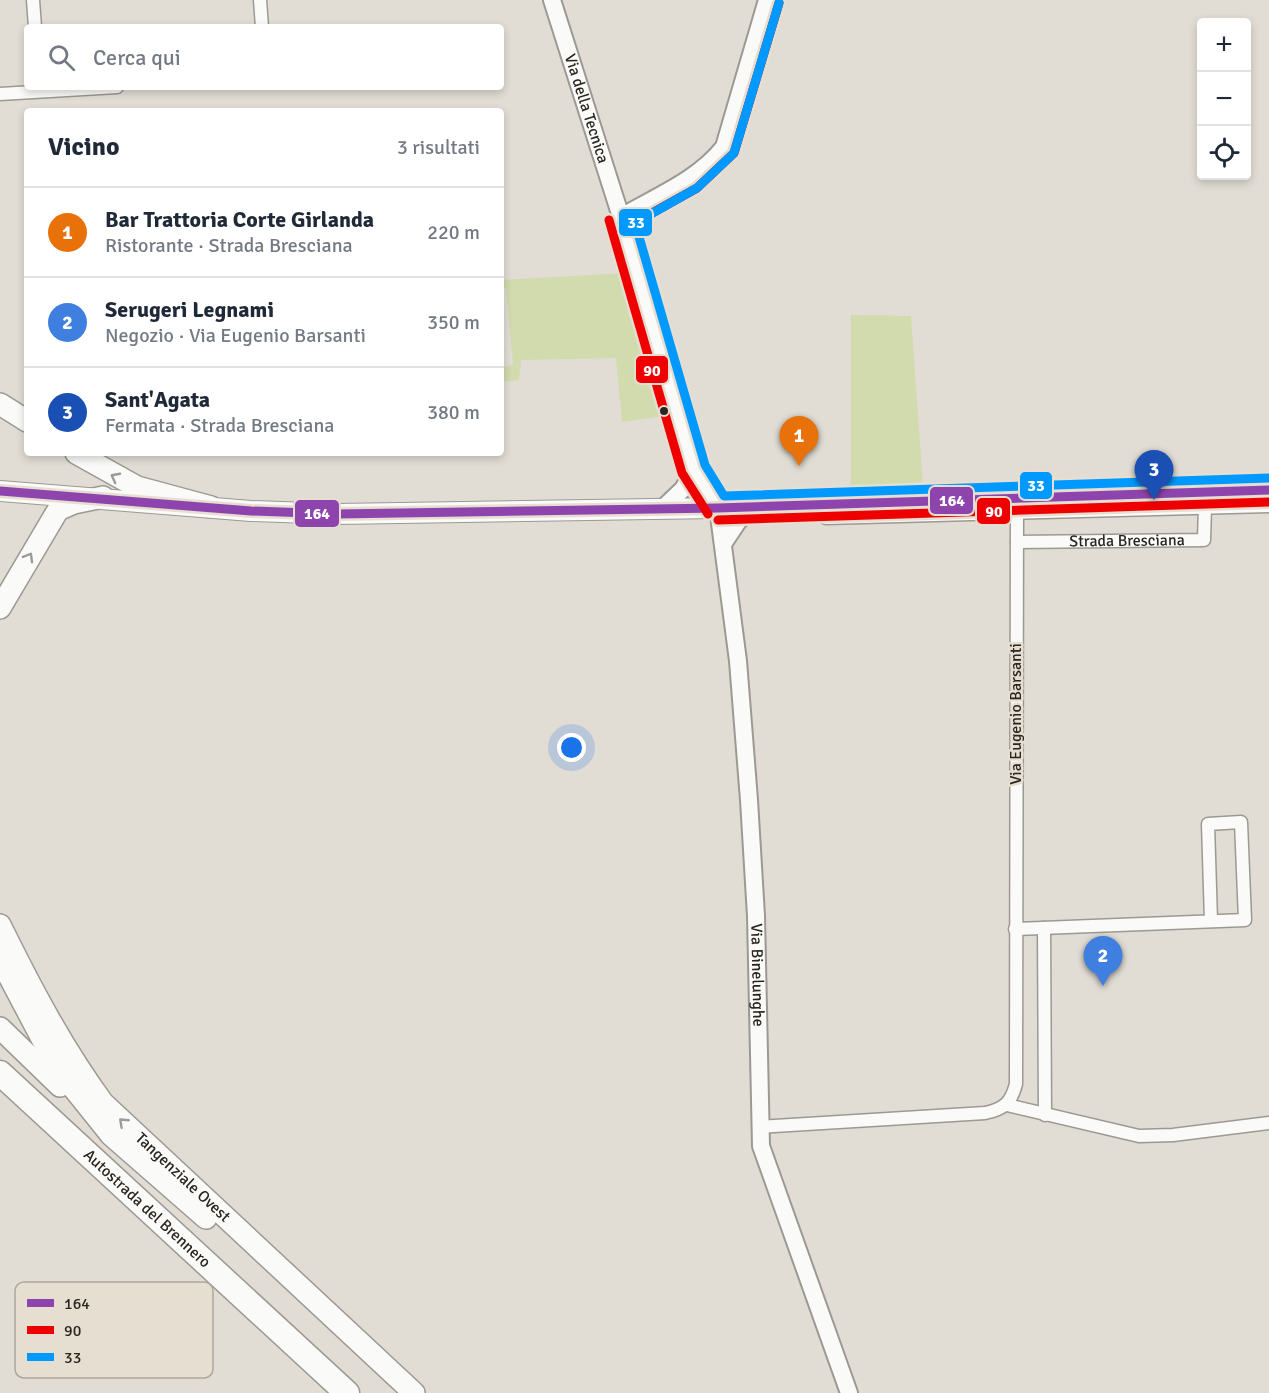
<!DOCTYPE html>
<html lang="it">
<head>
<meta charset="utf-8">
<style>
	:root { --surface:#fff; --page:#f2f2f3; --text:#1f2937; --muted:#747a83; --line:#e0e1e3; --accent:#b45309 }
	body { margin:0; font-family:Signika,sans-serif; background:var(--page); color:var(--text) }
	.controls { position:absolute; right:18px; top:18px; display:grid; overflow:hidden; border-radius:6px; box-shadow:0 3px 9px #0003 }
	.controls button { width:54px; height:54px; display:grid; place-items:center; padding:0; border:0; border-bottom:2px solid var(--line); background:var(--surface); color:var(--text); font:30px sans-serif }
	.you { position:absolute; left:572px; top:748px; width:21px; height:21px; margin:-15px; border:4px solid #fff; border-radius:50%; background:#1a73e8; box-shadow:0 0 0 9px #1a73e833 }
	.badge { display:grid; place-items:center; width:39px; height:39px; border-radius:50%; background:var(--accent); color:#fff; font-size:20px; font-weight:700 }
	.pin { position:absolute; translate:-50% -50px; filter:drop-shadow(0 2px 3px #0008) }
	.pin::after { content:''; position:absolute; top:32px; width:21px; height:18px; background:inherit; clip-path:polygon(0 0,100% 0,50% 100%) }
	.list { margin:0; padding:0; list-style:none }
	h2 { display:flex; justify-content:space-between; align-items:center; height:78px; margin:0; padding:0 24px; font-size:26px }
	h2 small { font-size:20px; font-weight:400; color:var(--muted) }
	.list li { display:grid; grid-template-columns:39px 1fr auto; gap:18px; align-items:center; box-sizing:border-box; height:90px; padding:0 24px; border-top:2px solid var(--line) }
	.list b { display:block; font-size:22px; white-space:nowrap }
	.list p { margin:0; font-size:20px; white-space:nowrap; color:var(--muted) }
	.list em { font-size:20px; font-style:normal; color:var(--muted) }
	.icon { flex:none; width:33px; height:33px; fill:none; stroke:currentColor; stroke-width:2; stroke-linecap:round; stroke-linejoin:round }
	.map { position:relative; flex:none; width:1269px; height:1393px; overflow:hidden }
	.search { position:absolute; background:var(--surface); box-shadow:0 3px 9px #0003; left:24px; top:24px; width:480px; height:66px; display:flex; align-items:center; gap:15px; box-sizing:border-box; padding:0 21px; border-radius:6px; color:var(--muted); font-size:22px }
	.panel { position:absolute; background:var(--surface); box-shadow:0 3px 9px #0003; left:24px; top:108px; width:480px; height:348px; border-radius:6px }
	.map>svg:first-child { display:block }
	.green { fill:#d2dbae }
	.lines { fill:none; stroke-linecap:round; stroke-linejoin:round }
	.minor-casing { stroke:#9c9993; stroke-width:15 }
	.tertiary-casing { stroke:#9c9993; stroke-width:20 }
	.primary-casing { stroke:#9c9993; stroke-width:22 }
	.trunk-casing { stroke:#9c9993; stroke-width:24 }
	.motorway-casing { stroke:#9c9993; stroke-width:27 }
	.minor { stroke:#fafaf9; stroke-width:12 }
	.tertiary { stroke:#fafaf9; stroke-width:16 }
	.primary { stroke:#fafaf9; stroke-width:20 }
	.trunk { stroke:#fafaf9; stroke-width:21 }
	.motorway { stroke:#fafaf9; stroke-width:24 }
	.bus-1-casing { stroke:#e6ded0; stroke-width:14 }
	.bus-2-casing { stroke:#e6ded0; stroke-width:14 }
	.bus-3-casing { stroke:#e6ded0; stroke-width:14 }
	.bus-1 { stroke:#8e44ad; stroke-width:9 }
	.bus-2 { stroke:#e00; stroke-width:9 }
	.bus-3 { stroke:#09f; stroke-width:9 }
	.oneway { stroke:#9c9b98 }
	.bus-dot { fill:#292621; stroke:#e6ded0; stroke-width:2 }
	.labels { text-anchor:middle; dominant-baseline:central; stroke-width:5; stroke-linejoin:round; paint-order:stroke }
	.street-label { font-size:16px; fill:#292621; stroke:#e6ded0 }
	.key { fill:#e6ded0; stroke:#ada79c; stroke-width:1.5 }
	.key-label { font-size:16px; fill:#292621 }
	.line-badge { stroke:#e6ded0; stroke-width:2 }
	.badge-label { font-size:16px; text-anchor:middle; font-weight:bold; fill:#fff }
</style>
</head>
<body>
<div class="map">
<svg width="1269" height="1393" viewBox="0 0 1269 1393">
	<rect width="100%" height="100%" fill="#e1ddd5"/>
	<!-- green -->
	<g class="green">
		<path d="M628 273 671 415 622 422 616 358 521 360 519 380 501 382V367L513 365 506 288H501V280Z"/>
		<path d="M851 315 911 316 923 486 851 487Z"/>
	</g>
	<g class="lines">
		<!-- minor casing -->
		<g class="minor-casing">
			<g id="minor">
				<path d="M33 0 35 27"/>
				<path d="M260 0 262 27"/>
				<path d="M0 94 117 87"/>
				<path d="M811 504 826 518 1269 506"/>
				<path id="s1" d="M1017 542 1204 540 1205 507"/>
				<path d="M1044 928 1045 1115"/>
				<path d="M1015 929 1245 920 1241 822 1208 824 1211 921"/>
				<path d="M1007 1105 1139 1136 1173 1135 1269 1123"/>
				<path d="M759 1127 985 1113C1004 1109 1011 1103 1016 1084L1017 498"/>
			</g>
		</g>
		<!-- tertiary casing -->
		<g class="tertiary-casing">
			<g id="tertiary">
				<path id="s2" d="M552 0 621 217 694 470 718 508 738 661 749 800 756 916 761 1146 849 1393"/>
				<path d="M621 217C657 196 698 180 724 147L767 0"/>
				<path d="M663 508 683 489 694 470"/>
				<path d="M723 544 739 520 762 505"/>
			</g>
		</g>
		<!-- primary casing -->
		<g class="primary-casing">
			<path id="primary" d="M0 491 251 511 337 514 718 508 1269 490"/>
		</g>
		<!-- trunk casing -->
		<g class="trunk-casing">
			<g id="trunk">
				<path d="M0 404 27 421"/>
				<path d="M76 453 137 487 211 507"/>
				<path d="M0 608 58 510 74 503 103 497"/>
				<path id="s3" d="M0 925C31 988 62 1047 103 1103L414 1393"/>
				<path d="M0 959 58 1069 111 1135 206 1218"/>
				<path d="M0 1028 60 1086"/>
			</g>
		</g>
		<!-- motorway casing -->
		<g class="motorway-casing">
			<g id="motorway">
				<path id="s4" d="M0 1073 347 1393"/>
			</g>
		</g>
		<!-- minor -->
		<use href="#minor" class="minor"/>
		<!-- tertiary -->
		<use href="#tertiary" class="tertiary"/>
		<!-- primary -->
		<use href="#primary" class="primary"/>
		<!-- trunk -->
		<use href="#trunk" class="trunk"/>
		<!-- motorway -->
		<use href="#motorway" class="motorway"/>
		<!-- bus-1 casing -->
		<g class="bus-1-casing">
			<path id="bus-1" d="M0 491 251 511 337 514 718 508 1269 490"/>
		</g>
		<!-- bus-2 casing -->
		<g class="bus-2-casing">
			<g id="bus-2">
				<path d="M609 220 682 473 708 514"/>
				<path d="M627 227 697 188 734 153 779 3"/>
				<path d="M718 520 1269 502"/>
			</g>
		</g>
		<!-- bus-3 casing -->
		<g class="bus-3-casing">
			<path id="bus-3" d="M779 3 734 153 697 188 635 223 705 465 724 496 1269 478"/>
		</g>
		<!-- bus-1 -->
		<use href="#bus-1" class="bus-1"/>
		<!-- bus-2 -->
		<use href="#bus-2" class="bus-2"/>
		<!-- bus-3 -->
		<use href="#bus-3" class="bus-3"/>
	</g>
	<!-- one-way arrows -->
	<defs><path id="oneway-chevron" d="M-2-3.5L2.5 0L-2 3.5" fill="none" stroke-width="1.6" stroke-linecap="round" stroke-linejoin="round" transform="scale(1.5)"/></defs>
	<g class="oneway">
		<use href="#oneway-chevron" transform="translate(115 477) rotate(-152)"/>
		<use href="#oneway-chevron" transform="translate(29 557) rotate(-60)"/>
		<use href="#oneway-chevron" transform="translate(123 1122) rotate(-137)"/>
	</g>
	<!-- markers -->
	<circle class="bus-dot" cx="664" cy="411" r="5"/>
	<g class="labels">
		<!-- street labels -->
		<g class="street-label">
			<text stroke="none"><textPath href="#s2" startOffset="114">Via della Tecnica</textPath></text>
			<text stroke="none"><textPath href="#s1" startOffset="110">Strada Bresciana</textPath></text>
			<text transform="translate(1016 714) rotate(-90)">Via Eugenio Barsanti</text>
			<text stroke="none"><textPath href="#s2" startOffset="1005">Via Binelunghe</textPath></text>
			<text stroke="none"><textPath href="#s3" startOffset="315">Tangenziale Ovest</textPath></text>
			<text stroke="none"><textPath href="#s4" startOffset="200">Autostrada del Brennero</textPath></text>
		</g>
	</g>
	<!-- legend -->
	<rect x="15" y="1282" width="198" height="96" rx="9" class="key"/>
	<rect x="27" y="1299" width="27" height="8" fill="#8e44ad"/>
	<rect x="27" y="1326" width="27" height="8" fill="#e00"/>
	<rect x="27" y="1353" width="27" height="8" fill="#09f"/>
	<g class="key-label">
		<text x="64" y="1309">164</text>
		<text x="64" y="1336">90</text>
		<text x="64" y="1363">33</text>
	</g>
	<g class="line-badge">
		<rect x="618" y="208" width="35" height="29" rx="6" fill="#09f"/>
		<rect x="635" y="355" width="34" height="29" rx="6" fill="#e00"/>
		<rect x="1019" y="471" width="34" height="29" rx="6" fill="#09f"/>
		<rect x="929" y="486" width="45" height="29" rx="6" fill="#8e44ad"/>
		<rect x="976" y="497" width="35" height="28" rx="6" fill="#e00"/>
		<rect x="294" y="499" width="46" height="29" rx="6" fill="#8e44ad"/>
	</g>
	<g class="badge-label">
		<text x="636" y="228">33</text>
		<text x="652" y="376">90</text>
		<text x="1036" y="491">33</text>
		<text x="952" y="506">164</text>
		<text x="994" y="517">90</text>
		<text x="317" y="519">164</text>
	</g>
</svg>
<div class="controls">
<button>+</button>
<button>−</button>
<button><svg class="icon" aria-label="locate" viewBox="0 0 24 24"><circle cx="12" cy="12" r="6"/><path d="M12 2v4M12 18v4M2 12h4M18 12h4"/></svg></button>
</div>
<div class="you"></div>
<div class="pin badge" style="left:799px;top:466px;background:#e8710a">1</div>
<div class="pin badge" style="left:1103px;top:986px;background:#3f7fe0">2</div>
<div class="pin badge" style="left:1154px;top:500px;background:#1a4fb4">3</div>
<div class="search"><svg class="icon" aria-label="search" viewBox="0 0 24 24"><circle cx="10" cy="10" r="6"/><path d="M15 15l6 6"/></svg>Cerca qui</div>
<section class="panel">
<h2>Vicino<small>3 risultati</small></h2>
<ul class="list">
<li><span class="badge" style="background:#e8710a">1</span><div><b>Bar Trattoria Corte Girlanda</b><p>Ristorante · Strada Bresciana</p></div><em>220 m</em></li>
<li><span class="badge" style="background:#3f7fe0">2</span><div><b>Serugeri Legnami</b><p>Negozio · Via Eugenio Barsanti</p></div><em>350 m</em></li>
<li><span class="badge" style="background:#1a4fb4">3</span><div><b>Sant'Agata</b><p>Fermata · Strada Bresciana</p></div><em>380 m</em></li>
</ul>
</section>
</div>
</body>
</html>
